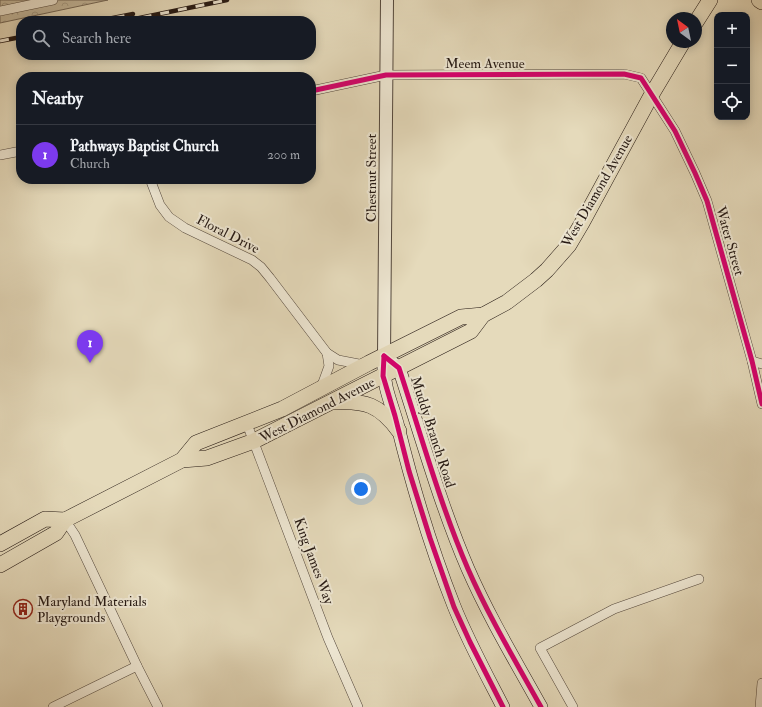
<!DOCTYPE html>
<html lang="en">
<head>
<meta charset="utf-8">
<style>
	:root { --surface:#171b24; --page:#20242c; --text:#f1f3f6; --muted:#9ea1a6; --line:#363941; --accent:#7c3aed }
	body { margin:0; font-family:"IM FELL Double Pica",serif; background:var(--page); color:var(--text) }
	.controls { position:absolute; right:12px; top:12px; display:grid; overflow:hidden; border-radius:8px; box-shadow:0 2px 10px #0003 }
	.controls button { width:36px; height:36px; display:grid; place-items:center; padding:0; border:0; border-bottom:1px solid var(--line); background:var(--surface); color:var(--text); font:20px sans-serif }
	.compass { position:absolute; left:666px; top:12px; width:36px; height:36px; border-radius:50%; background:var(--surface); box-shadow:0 2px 10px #0003; rotate:327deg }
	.you { position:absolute; left:361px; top:489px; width:14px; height:14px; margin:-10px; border:3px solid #fff; border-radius:50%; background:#1a73e8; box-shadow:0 0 0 6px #1a73e833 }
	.badge { display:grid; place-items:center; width:26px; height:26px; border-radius:50%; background:var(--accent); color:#fff; font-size:13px; font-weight:700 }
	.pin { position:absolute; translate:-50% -33px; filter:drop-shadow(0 1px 2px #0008) }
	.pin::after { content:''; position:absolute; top:21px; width:14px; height:12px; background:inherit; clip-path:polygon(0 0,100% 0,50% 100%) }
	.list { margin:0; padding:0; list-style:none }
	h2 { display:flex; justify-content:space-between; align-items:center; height:52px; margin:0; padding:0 16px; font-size:17px }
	h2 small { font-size:13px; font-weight:400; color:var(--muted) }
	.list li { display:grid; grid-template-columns:26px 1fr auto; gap:12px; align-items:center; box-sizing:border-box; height:60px; padding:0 16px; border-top:1px solid var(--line) }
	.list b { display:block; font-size:15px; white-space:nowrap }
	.list p { margin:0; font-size:13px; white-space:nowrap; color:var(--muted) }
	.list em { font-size:13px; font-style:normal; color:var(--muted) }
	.icon { flex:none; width:22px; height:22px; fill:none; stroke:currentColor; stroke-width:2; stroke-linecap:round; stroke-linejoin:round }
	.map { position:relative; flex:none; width:762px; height:707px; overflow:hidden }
	.search { position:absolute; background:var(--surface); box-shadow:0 2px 10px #0003; left:16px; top:16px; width:300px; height:44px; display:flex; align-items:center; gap:10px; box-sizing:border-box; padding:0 14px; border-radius:16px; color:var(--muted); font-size:15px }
	.panel { position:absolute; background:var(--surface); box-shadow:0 2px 10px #0003; left:16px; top:72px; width:300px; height:112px; border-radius:16px }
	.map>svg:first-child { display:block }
	.park { fill:url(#park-crowns); stroke:#746858 }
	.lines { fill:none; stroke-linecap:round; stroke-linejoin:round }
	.minor-casing { stroke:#54483d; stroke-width:10 }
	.tertiary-casing { stroke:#54483d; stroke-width:14 }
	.secondary-casing { stroke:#241813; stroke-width:14 }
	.primary-casing { stroke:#241813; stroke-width:16 }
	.minor { stroke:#eee7d3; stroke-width:9 }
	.tertiary { stroke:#eee7d3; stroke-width:12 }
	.secondary { stroke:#eee7d3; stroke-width:13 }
	.primary { stroke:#e5dabb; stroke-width:15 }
	.rail-casing { stroke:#241813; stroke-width:4.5 }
	.rail { stroke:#eee7d3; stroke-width:3; stroke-dasharray:9; stroke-linecap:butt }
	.cycleway-casing { stroke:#eee7d3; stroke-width:8 }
	.cycleway { stroke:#d6006c; stroke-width:5 }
	.labels { text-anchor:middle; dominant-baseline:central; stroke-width:4; stroke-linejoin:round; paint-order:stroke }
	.street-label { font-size:14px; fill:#241813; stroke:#eee7d3 }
	.poi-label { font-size:14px; fill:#241813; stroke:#eee7d3; text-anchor:start }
</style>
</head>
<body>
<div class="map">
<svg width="762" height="707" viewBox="0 0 762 707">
	<defs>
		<pattern id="park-crowns" width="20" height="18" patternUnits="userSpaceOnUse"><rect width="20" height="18" fill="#c4b99e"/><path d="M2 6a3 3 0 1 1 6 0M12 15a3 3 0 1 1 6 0" fill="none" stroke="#a89e87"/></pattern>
	</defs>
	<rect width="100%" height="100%" fill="#e5dabb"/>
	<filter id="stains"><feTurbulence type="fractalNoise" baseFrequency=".005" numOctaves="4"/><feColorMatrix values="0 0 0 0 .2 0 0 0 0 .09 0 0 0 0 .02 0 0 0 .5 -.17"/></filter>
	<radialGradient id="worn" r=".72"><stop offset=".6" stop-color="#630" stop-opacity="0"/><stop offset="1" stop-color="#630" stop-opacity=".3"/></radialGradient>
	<!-- park -->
	<path class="park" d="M0 0H108L0 23Z"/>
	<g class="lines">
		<!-- minor casing -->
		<g class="minor-casing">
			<g id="minor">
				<path d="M0 11 53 0"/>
				<path d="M311 91 386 75 624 74 641 78 675 131 695 173 707 201 752 361 762 404"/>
				<path d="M0 155 21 151"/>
				<path d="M150 179 160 205 169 217 185 228 252 260 261 267 270 278 327 353 338 360 364 365"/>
				<path d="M752 361 762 364"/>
				<path d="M321 388 329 366 327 353"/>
				<path d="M247 424 328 638 358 707"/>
				<path d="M65 520 75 535 137 666 158 707"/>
				<path d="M53 707 137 666"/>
				<path d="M573 707 540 648 614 609 699 579"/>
				<path d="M760 707 762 683"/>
			</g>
		</g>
		<!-- tertiary casing -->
		<g class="tertiary-casing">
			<path id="tertiary" d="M384 356 387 0"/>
		</g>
		<!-- secondary casing -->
		<g class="secondary-casing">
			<g id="secondary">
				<path d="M384 356 399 368C421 435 440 504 468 569 489 617 516 662 541 707"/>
				<path d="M384 366C383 387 393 407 398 427 413 488 431 548 454 606 468 641 486 674 503 707"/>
			</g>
		</g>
		<!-- primary casing -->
		<g class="primary-casing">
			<g id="primary">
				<path d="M759 0 762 2"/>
				<path d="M696 22 710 0"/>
				<path d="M334 402C365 400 380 405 399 431"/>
				<path d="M182 460 196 443 282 409 369 363 461 317 483 315 507 302 536 280 547 270 569 245 582 223 652 94 683 42"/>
				<path d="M0 544 45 519 65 520 182 460 207 458 254 441 471 331 483 315"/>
				<path d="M0 565 56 533 65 520"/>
			</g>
		</g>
		<!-- minor -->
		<use href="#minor" class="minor"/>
		<!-- tertiary -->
		<use href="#tertiary" class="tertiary"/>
		<!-- secondary -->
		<use href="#secondary" class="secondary"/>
		<!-- primary -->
		<use href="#primary" class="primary"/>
		<!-- rail casing -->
		<g class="rail-casing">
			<g id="rail">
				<path d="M98 21 133 14"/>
				<path d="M125 21 227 0"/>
				<path d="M0 41 21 37"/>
			</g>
		</g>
		<!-- rail -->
		<use href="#rail" class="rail"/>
		<!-- cycleway casing -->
		<g class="cycleway-casing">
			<g id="cycleway">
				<path d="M311 91 386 75 624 74 641 78 675 131 695 173 707 201 752 361 762 404"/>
				<path d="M384 356 399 368C421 435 440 504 468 569 489 617 516 662 541 707"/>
				<path d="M384 356 383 376 395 416 409 471 430 538 454 607 470 642 503 707"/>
			</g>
		</g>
		<!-- cycleway -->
		<use href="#cycleway" class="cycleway"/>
	</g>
	<!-- icons -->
	<defs>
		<g id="building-ring" transform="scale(1)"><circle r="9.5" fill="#eee7d3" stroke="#8f2418" stroke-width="1.5"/><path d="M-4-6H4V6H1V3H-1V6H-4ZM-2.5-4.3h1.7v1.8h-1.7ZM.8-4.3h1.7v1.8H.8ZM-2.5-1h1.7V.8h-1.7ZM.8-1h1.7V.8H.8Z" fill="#8f2418"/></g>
	</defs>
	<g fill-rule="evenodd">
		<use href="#building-ring" x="23" y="609"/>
	</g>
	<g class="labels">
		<!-- street labels -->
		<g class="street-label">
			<text x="485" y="63">Meem Avenue</text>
			<text transform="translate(371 178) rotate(-90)">Chestnut Street</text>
			<text transform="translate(597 191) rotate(-60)">West Diamond Avenue</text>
			<text transform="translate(228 234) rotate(27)">Floral Drive</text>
			<text transform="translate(730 241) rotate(74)">Water Street</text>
			<text transform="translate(317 410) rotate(-27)">West Diamond Avenue</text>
			<text transform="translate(433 432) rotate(72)">Muddy Branch Road</text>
			<text transform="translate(314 561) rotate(70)">King James Way</text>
		</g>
		<!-- poi labels -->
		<g class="poi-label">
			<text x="37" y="601">Maryland Materials<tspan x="37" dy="16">Playgrounds</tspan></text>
		</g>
	</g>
	<rect width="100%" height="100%" filter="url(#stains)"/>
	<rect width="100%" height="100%" fill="url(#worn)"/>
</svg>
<div class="controls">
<button>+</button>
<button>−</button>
<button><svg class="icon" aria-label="locate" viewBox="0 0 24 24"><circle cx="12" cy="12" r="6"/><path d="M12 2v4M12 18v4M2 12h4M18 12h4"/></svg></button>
</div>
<svg class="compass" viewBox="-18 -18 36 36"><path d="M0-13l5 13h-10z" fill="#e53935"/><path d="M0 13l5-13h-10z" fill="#9ea1a6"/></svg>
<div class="you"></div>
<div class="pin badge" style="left:90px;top:363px">1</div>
<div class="search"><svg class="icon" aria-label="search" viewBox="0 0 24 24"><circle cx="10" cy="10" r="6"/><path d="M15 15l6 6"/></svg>Search here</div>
<section class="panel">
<h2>Nearby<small></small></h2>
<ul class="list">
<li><span class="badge">1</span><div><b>Pathways Baptist Church</b><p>Church</p></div><em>200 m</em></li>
</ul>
</section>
</div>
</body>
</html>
